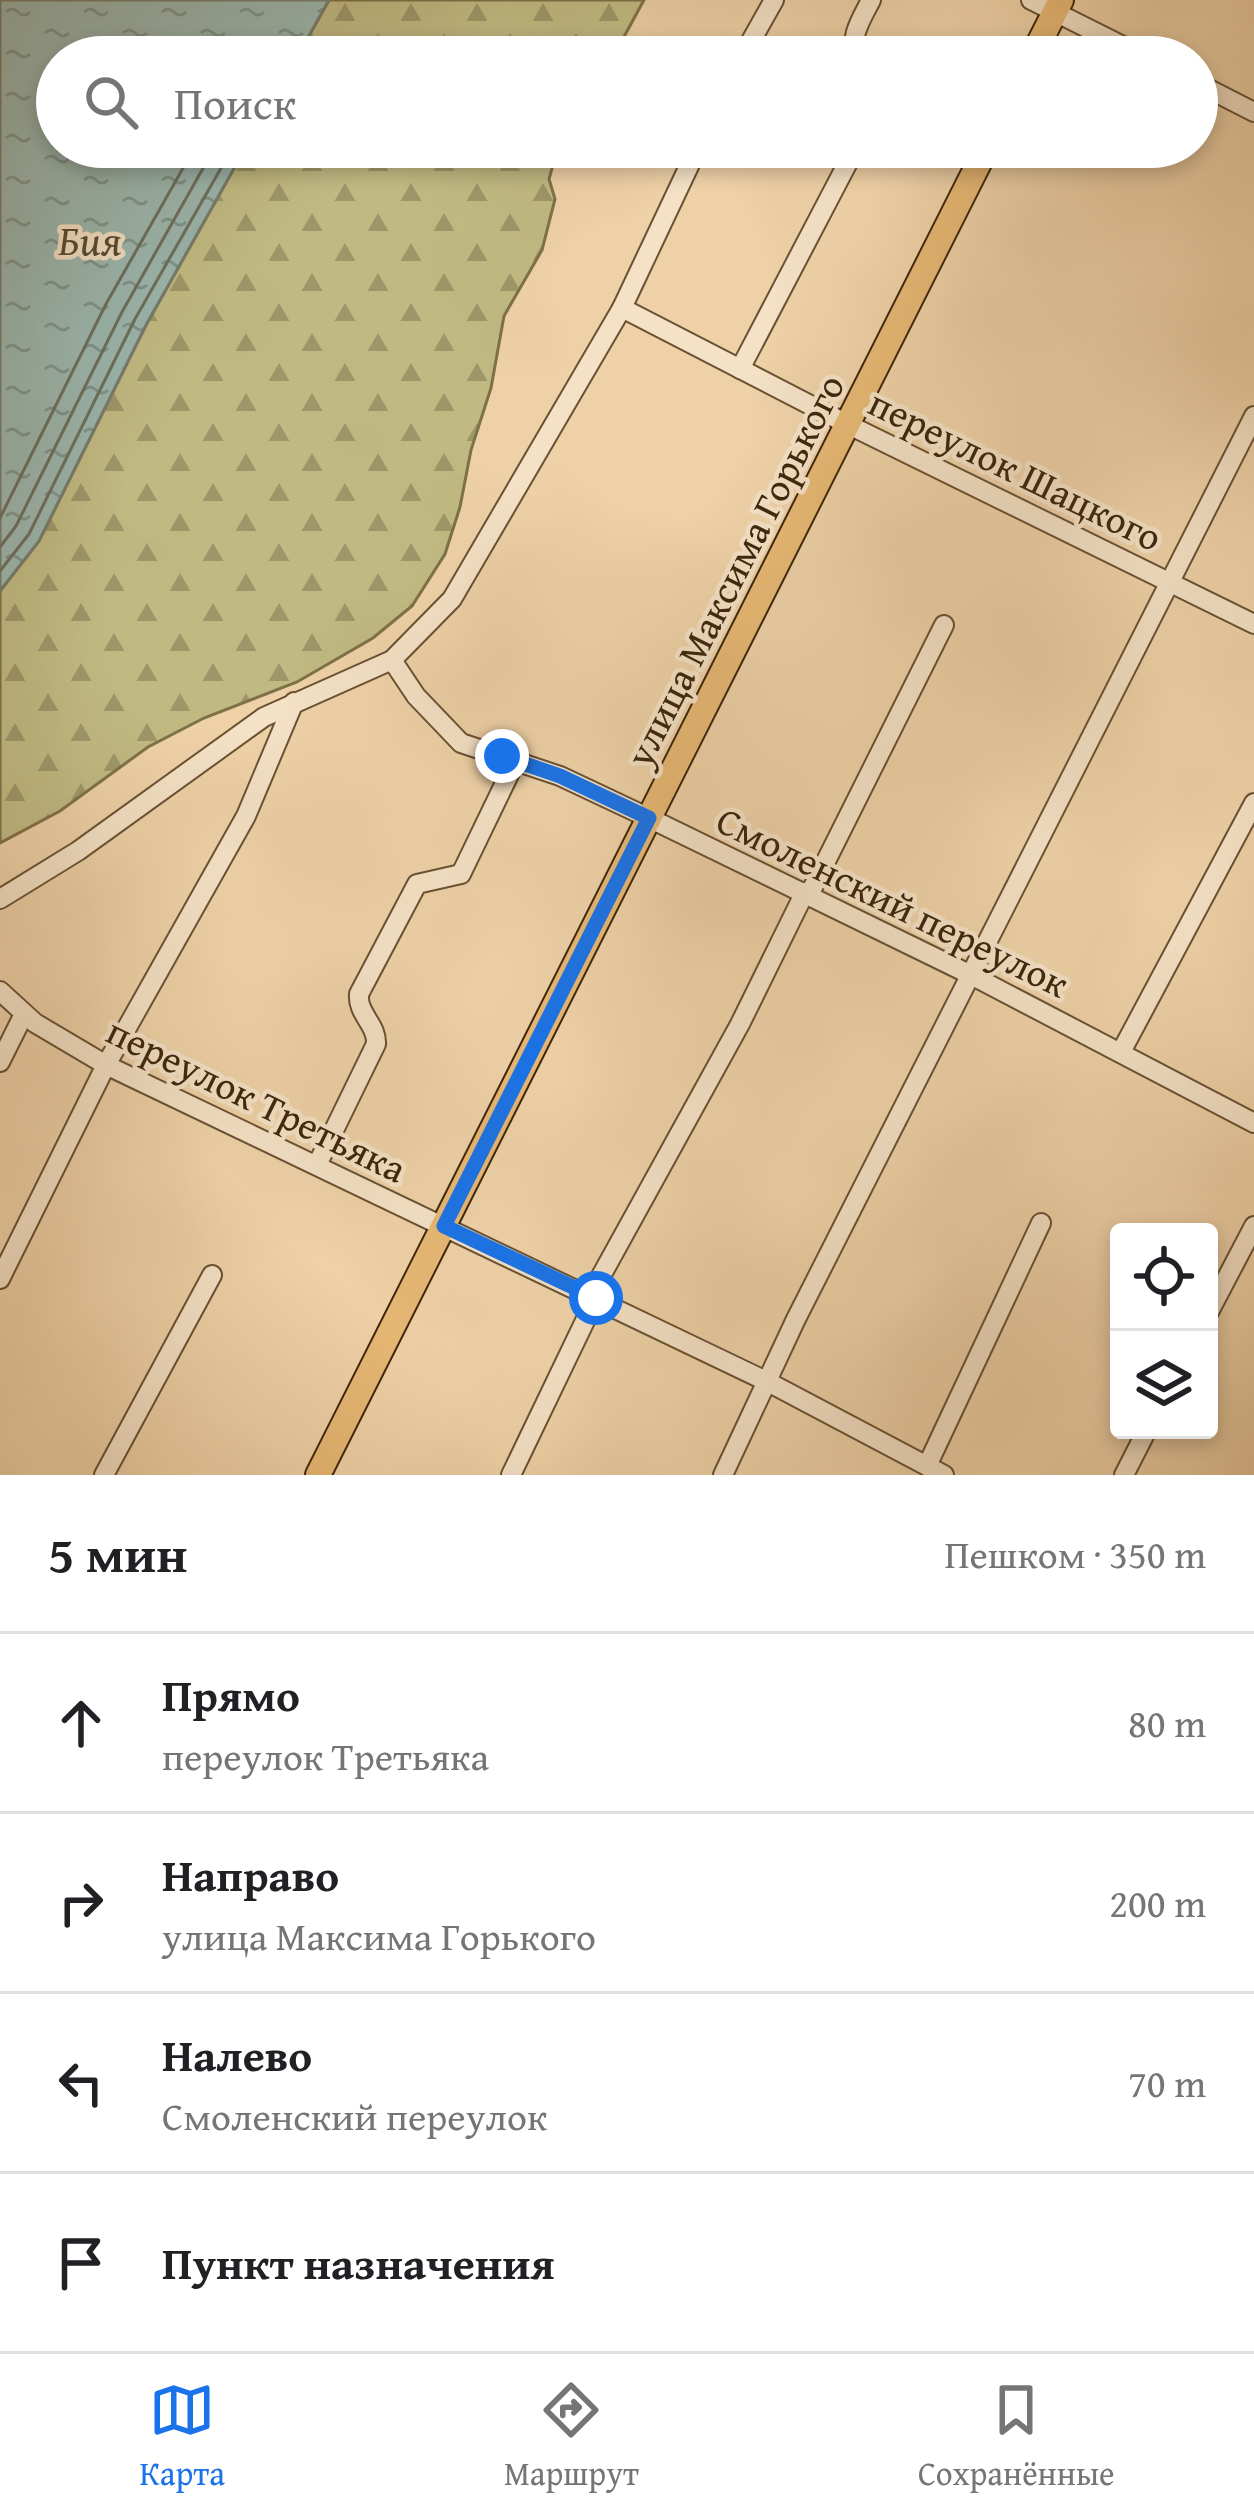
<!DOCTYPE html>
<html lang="ru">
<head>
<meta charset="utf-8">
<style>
	:root { --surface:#fff; --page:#f6f6f6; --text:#202124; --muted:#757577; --line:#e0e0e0; --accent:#1a73e8 }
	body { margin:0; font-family:"Gentium Book Plus",serif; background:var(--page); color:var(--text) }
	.controls { position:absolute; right:36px; bottom:36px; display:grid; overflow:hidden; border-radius:12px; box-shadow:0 6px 18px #0003 }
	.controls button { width:108px; height:108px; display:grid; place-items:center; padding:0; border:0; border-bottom:3px solid var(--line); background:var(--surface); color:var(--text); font:60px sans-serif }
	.stop { position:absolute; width:36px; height:36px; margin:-27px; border:9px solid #1a73e8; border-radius:50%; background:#fff }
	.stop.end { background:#1a73e8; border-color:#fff; box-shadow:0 3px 12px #0008 }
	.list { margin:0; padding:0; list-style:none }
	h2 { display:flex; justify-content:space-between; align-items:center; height:156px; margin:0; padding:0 48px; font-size:51px }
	h2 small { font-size:39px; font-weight:400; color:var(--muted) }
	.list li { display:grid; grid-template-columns:78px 1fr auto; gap:36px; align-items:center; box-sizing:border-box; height:180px; padding:0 48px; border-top:3px solid var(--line) }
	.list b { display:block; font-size:45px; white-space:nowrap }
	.list p { margin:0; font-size:39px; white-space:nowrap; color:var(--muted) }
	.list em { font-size:39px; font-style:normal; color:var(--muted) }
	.icon { flex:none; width:66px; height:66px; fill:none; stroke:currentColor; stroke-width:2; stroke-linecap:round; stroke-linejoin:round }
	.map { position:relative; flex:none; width:1254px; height:1475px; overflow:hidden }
	.search { position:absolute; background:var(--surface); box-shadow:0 6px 18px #0003; left:36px; right:36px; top:36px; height:132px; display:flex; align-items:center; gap:30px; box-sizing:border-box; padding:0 42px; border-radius:66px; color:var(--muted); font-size:45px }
	.sheet { height:876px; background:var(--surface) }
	nav { display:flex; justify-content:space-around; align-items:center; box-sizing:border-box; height:168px; border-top:3px solid var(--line); background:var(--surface); font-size:33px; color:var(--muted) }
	nav a { display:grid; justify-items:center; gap:6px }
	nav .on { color:var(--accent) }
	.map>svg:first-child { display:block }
	.forest { fill:url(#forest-firs); stroke:#7e7047; stroke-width:3 }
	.water { fill:url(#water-ripples); stroke:#757c6d; stroke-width:3 }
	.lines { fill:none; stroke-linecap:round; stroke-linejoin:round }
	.shore { stroke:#6c6e5d; stroke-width:3 }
	.minor-casing { stroke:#695133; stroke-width:22 }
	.major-casing { stroke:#3d260c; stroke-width:28 }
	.minor { stroke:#f4e1c6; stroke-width:18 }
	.major { stroke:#e7b874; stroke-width:24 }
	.route { stroke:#1a73e8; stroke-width:15 }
	.labels { text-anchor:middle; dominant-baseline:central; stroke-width:9; stroke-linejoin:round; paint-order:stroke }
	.street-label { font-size:39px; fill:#3d260c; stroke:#f4e1c6 }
	.water-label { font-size:42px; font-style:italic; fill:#544a34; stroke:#f4e1c6 }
</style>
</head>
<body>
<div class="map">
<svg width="1254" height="1475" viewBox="0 0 1254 1475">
	<defs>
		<pattern id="forest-firs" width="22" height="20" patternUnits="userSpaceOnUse" patternTransform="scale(3)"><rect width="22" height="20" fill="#c0b982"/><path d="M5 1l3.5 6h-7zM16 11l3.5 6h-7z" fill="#9d9669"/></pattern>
		<pattern id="water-ripples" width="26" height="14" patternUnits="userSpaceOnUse" patternTransform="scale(3)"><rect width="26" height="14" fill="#9ab6ae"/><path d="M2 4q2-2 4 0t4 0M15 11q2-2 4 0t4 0" fill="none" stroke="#7f948c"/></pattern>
	</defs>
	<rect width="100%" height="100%" fill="#eed1a7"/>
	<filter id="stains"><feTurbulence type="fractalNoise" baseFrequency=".00167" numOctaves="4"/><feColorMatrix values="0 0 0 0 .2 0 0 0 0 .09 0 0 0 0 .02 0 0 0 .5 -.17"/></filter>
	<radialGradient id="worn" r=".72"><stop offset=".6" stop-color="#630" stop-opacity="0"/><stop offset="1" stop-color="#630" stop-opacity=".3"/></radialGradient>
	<!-- forest -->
	<g class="forest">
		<path d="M329 0H644L613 57H297Z"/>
		<path d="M246 147H558L549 179 555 199 542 250 504 316 491 388 471 450 460 507 445 554 412 606 373 638 297 682 204 718 148 747 60 811 0 843V591L39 541 146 325Z"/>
	</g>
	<!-- water -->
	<path class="water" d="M0 0H329L297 57H57V147H246L146 325 39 541 0 591Z"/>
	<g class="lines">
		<!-- shore -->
		<g class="shore">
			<path d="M0 518 106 304 195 147"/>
			<path d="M0 547 16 526 122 312 215 147"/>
			<path d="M0 571 29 534 135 319 233 147"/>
		</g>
		<!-- minor casing -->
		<g class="minor-casing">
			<g id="minor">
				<path d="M1031 0 1145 57"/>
				<path d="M742 57 774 0"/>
				<path d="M859 57C847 39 862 18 871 0"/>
				<path d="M1197 83 1254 112"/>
				<path d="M622 308 847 424 1254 624"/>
				<path d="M740 369 856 147"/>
				<path d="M392 660 416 696 461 743 560 776 649 818 971 975 1254 1123"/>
				<path d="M809 895 944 625"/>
				<path d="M0 899 78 851 264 717 392 660 452 599 622 308 698 147"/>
				<path d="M0 991 35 1023 106 1065 768 1382 944 1475"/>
				<path d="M1121 1052 1254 803"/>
				<path d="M0 1062 24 1014"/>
				<path d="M317 1165 376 1044C377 1024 357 1014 359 994L417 884 461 874 516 760"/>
				<path d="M0 1279 106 1065 246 816 294 702"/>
				<path d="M590 1296 740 1024 805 892"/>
				<path d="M1209 1312 1254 1226"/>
				<path d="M927 1466 1041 1223"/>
				<path d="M104 1475 212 1275"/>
				<path d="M511 1475 596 1298"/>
				<path d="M723 1475 796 1319 1254 416"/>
				<path d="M1124 1475 1147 1430"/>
			</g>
		</g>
		<!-- major casing -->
		<g class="major-casing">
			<g id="major">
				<path d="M1032 57 1061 0"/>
				<path d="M318 1475 987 147"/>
			</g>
		</g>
		<!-- minor -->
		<use href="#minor" class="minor"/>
		<!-- major -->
		<use href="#major" class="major"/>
	</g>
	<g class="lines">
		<!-- route -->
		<path class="route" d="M502 756 560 776 649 818 444 1226 596 1298"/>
	</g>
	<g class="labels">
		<!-- street labels -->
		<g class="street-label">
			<text transform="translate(1016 469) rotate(26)">переулок Шацкого</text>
			<text transform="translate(734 570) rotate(-63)">улица Максима Горького</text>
			<text transform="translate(893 901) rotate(26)">Смоленский переулок</text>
			<text transform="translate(257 1099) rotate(26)">переулок Третьяка</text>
		</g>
		<!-- water labels -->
		<g class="water-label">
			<text x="90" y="239">Бия</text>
		</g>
	</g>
	<rect width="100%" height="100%" filter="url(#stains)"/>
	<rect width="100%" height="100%" fill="url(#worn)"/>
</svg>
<div class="controls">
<button><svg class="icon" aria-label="locate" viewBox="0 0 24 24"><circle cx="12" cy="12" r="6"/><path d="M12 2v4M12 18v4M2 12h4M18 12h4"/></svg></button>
<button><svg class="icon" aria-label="layers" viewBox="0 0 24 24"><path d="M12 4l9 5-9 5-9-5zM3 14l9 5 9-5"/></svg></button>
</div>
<div class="stop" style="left:596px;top:1298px"></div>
<div class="stop end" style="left:502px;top:756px"></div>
<div class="search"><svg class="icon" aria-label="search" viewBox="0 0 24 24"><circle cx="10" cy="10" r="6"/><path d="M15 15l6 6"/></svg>Поиск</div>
</div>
<section class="sheet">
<h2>5 мин<small>Пешком · 350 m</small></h2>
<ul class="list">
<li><svg class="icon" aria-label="ahead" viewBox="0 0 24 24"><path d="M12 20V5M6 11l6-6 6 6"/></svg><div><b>Прямо</b><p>переулок Третьяка</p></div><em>80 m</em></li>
<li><svg class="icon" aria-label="right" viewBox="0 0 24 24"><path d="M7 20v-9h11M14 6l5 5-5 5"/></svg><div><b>Направо</b><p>улица Максима Горького</p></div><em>200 m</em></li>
<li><svg class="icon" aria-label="left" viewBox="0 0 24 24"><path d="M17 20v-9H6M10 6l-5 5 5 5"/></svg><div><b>Налево</b><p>Смоленский переулок</p></div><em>70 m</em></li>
<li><svg class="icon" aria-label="arrive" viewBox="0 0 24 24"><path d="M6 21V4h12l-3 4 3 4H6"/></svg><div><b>Пункт назначения</b></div></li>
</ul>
</section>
<nav>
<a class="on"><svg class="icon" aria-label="map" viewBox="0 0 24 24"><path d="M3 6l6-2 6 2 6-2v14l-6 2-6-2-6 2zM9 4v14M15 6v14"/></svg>Карта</a>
<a><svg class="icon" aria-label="directions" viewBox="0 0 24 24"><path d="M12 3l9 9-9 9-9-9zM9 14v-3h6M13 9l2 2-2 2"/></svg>Маршрут</a>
<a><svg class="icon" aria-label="saved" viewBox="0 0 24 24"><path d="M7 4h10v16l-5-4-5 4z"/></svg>Сохранённые</a>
</nav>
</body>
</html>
